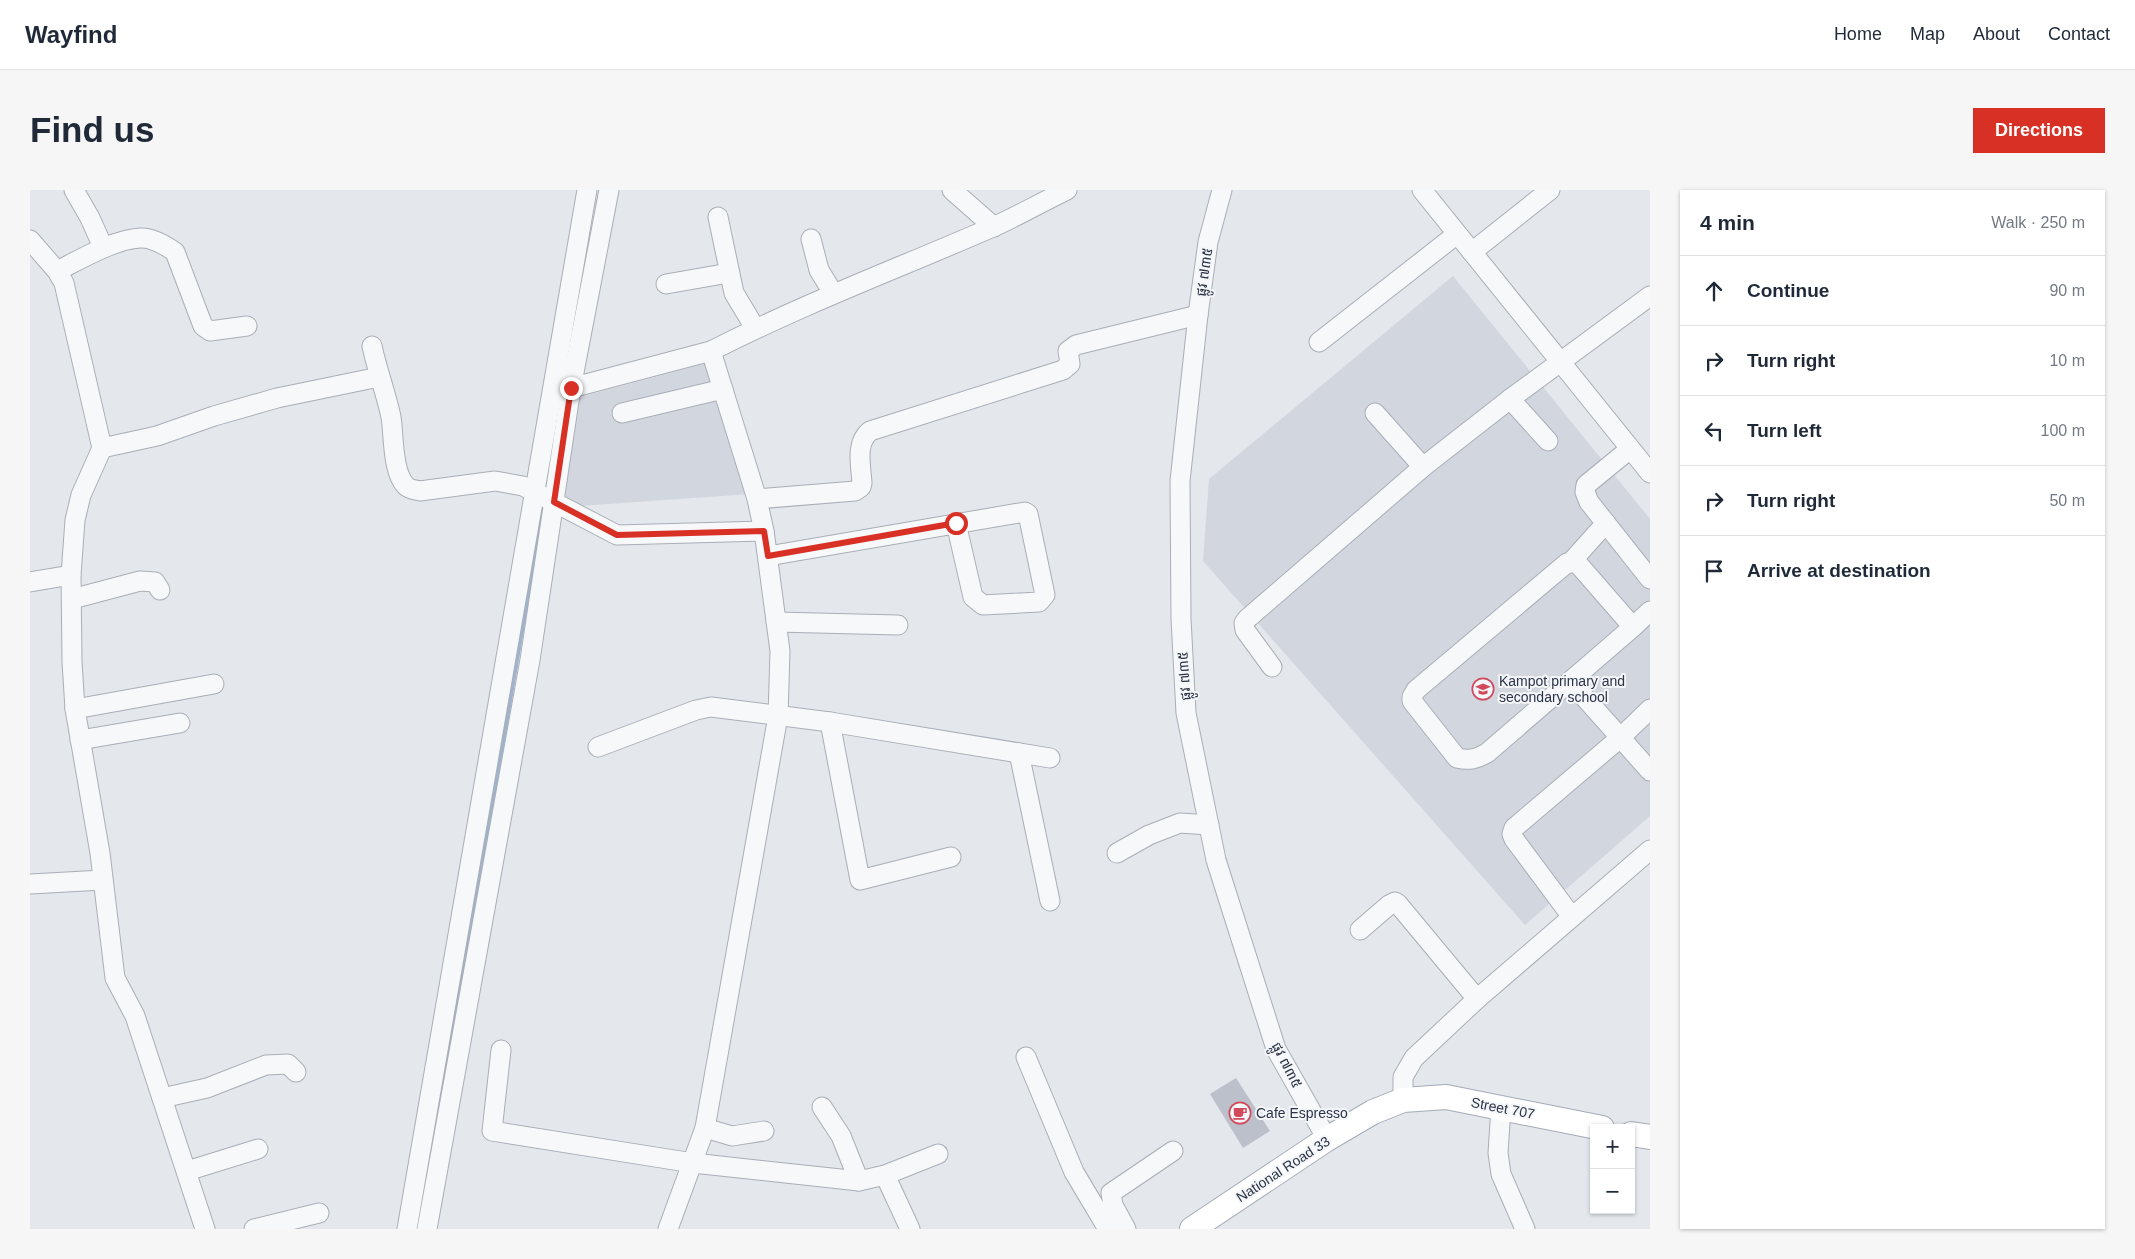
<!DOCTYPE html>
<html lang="en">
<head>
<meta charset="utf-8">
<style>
	:root { --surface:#fff; --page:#f6f6f7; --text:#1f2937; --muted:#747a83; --line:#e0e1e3; --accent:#d93025 }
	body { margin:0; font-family:Helvetica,"Noto Sans Khmer",sans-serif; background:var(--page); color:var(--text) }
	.controls { position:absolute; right:15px; bottom:15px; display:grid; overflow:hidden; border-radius:0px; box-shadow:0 1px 4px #0004 }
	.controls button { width:45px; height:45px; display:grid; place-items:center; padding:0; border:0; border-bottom:1px solid var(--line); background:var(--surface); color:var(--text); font:25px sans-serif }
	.stop { position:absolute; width:15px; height:15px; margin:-11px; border:4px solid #d93025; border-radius:50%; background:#fff }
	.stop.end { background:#d93025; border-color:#fff; box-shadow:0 1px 5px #0008 }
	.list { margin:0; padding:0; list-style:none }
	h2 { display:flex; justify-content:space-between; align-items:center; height:65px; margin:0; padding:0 20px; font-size:21px }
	h2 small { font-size:16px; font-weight:400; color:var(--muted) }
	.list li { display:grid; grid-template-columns:32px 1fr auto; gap:15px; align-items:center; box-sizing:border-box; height:70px; padding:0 20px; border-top:1px solid var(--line) }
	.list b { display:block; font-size:19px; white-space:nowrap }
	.list em { font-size:16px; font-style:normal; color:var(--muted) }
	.icon { flex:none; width:28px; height:28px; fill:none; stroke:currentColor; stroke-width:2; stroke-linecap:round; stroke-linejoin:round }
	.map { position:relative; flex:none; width:1620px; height:1039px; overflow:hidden; border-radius:0px }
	header { display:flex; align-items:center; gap:30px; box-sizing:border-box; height:70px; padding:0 25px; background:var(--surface); border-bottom:1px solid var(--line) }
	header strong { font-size:24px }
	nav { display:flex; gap:28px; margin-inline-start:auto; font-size:18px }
	.intro { display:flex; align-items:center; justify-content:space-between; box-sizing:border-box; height:120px; padding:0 30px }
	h1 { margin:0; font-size:35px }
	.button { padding:12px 22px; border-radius:0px; background:var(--accent); color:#fff; font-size:18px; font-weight:700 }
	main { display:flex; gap:30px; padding:0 30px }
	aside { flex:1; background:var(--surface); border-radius:0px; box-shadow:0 1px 4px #0004 }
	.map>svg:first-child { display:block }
	.built { fill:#d2d6de }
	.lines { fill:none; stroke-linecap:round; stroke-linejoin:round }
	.stream { stroke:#9fb4cc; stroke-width:4.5 }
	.building { fill:#bbc0ca }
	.minor-casing { stroke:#a9aeb7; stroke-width:21 }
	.major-casing { stroke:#a3abb8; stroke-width:26 }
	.minor { stroke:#f7f8fa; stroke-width:19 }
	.major { stroke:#fff; stroke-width:24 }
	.route { stroke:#d93025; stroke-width:6 }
	.labels { text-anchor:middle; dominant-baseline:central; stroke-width:4; stroke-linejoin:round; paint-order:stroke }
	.street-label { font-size:14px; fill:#2b3445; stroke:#f4f6f9 }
	.poi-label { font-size:14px; fill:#2b3445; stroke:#f4f6f9; text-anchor:start }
</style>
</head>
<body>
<header>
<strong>Wayfind</strong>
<nav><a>Home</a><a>Map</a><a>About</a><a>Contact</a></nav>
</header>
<div class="intro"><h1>Find us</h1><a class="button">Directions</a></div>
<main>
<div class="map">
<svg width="1620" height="1039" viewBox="0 0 1620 1039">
	<rect width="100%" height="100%" fill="#e4e7ec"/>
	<!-- built -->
	<g class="built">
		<path d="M1423 86 1620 329V626L1495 735 1173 371 1179 289Z"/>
		<path d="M681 172 721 304 549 316 529 305 543 209Z"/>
	</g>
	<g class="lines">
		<!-- stream -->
		<path class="stream" d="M410 917 514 311"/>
	</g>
	<!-- building -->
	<path class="building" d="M1206 888 1240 941 1213 958 1180 904Z"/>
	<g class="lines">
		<!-- minor casing -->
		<g class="minor-casing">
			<g id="minor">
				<path d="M44 0 60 28 73 57"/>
				<path d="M579 0 541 198 681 161"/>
				<path d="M922 0 964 37"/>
				<path d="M1192 0 1178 52 1168 125 1150 291 1151 429 1156 523 1186 670 1246 859 1297 949"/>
				<path d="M1392 0 1620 283"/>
				<path d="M688 27 704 103 725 138"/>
				<path d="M781 49 789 80 803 103"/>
				<path d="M0 50 27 81 34 93 72 258 51 305 45 330 41 385 42 472 45 519 70 663 85 788 105 826 175 1039"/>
				<path d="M1442 62 1520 0"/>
				<path d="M27 81C49 70 85 49 110 48 122 47 135 55 145 62L173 136 180 141 217 136"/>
				<path d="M636 94 699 83"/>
				<path d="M1289 152 1427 44"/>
				<path d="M342 156C347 180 356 203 361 227 364 245 362 282 376 296 379 299 385 300 390 301L465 291 493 296 587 345 734 341"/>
				<path d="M1480 209 1518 251"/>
				<path d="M592 223 693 199"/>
				<path d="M1345 223 1393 277"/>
				<path d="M72 258 127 246 184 226 247 208 349 187"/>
				<path d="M1600 259 1556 295 1555 302 1559 312 1620 389"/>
				<path d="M727 309 825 301 831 297 832 293C831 276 825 253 840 241L1033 180 1040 174 1038 161 1046 155 1168 125"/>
				<path d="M738 366 995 322 998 324 1015 405 1009 412 953 415 943 407 926 333"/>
				<path d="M1541 372 1576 333"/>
				<path d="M0 392 41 385"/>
				<path d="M42 409 110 391 125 392 130 400"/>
				<path d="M746 432 868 435"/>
				<path d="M1603 437 1549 375 1546 373H1537L1386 500 1382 507V511L1427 568C1439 571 1446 569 1457 563L1603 437 1620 421"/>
				<path d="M1242 477 1215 440 1214 433 1217 429 1393 277 1480 209 1620 106"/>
				<path d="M1540 491 1620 581"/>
				<path d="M45 519 184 494"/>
				<path d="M800 532 830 690 921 667"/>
				<path d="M50 550 150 533"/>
				<path d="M568 557 666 520 681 517 800 532 1020 568"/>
				<path d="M989 563 1020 711"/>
				<path d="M1087 663 1119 645 1150 633 1179 635"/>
				<path d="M0 694 73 690"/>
				<path d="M1542 727 1484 649 1482 644 1484 638 1590 548 1620 519"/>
				<path d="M1330 740 1359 715 1365 712 1368 714 1447 809"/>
				<path d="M471 860 462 941 663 973 829 991 855 985 908 964"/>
				<path d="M996 867 1044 982 1078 1039"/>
				<path d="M132 908 177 898 236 875 258 874 266 882"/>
				<path d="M1373 910V887L1384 868 1447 809 1620 660"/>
				<path d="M792 917 811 946 829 991"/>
				<path d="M1471 918 1468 963 1471 984 1495 1039"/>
				<path d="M675 938 702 946 734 941"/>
				<path d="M157 981 228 959"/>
				<path d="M855 985 880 1039"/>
				<path d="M224 1039 289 1023"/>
				<path d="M377 1039 557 0"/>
				<path d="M397 1039 500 470 541 198"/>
				<path d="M638 1039 675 938 748 526 750 461 734 341 727 309 681 161C773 114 869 78 963 37 988 26 1012 12 1037 0"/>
				<path d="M1096 1039 1083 1015 1081 1003 1143 961"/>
			</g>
		</g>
		<!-- major casing -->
		<g class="major-casing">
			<g id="major">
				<path d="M1601 944 1620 947"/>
				<path d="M1162 1039 1297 949 1343 922 1373 910 1416 907 1572 938"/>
			</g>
		</g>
		<!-- minor -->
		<use href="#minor" class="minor"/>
		<!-- major -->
		<use href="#major" class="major"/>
	</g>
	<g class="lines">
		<!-- route -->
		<path class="route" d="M541 198 524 312 587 345 734 341 738 366 926 333"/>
	</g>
	<!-- icons -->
	<defs>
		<g id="school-ring" transform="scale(1.125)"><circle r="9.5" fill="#f4f6f9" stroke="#d1495b" stroke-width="1.5"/><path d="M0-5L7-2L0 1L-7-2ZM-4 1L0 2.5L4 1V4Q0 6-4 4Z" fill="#d1495b"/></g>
		<g id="cafe-ring" transform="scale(1.125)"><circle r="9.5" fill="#f4f6f9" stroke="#d1495b" stroke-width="1.5"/><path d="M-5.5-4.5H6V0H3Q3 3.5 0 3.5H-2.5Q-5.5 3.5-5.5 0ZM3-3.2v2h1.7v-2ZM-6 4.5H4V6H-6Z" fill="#d1495b"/></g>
	</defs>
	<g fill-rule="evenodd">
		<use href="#school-ring" x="1453" y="499"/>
		<use href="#cafe-ring" x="1210" y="923"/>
	</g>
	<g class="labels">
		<!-- street labels -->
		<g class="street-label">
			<text transform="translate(1174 82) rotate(-82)">ផ្លូវ ៧៣៥</text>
			<text transform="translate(1154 486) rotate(-94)">ផ្លូវ ៧៣៥</text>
			<text transform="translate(1257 875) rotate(63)">ផ្លូវ ៧៣៥</text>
			<text transform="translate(1473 918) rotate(11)">Street 707</text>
			<text transform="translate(1253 979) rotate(-33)">National Road 33</text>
		</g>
		<!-- poi labels -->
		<g class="poi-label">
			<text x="1469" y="491">Kampot primary and<tspan x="1469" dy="16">secondary school</tspan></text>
			<text x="1226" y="923">Cafe Espresso</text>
		</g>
	</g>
</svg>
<div class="controls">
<button>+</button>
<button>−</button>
</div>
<div class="stop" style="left:926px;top:333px"></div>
<div class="stop end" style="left:541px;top:198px"></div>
</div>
<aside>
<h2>4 min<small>Walk · 250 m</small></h2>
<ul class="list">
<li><svg class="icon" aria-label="ahead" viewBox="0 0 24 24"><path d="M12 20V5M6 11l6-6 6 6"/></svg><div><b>Continue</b></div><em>90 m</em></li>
<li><svg class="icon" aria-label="right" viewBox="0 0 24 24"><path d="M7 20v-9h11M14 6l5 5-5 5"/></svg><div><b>Turn right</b></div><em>10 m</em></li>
<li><svg class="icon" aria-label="left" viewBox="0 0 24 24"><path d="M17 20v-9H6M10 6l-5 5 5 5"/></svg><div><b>Turn left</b></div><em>100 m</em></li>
<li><svg class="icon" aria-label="right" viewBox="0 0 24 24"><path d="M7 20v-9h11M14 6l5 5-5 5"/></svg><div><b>Turn right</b></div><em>50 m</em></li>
<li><svg class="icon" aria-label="arrive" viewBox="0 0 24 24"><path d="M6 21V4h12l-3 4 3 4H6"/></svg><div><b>Arrive at destination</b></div></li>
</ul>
</aside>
</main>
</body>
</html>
